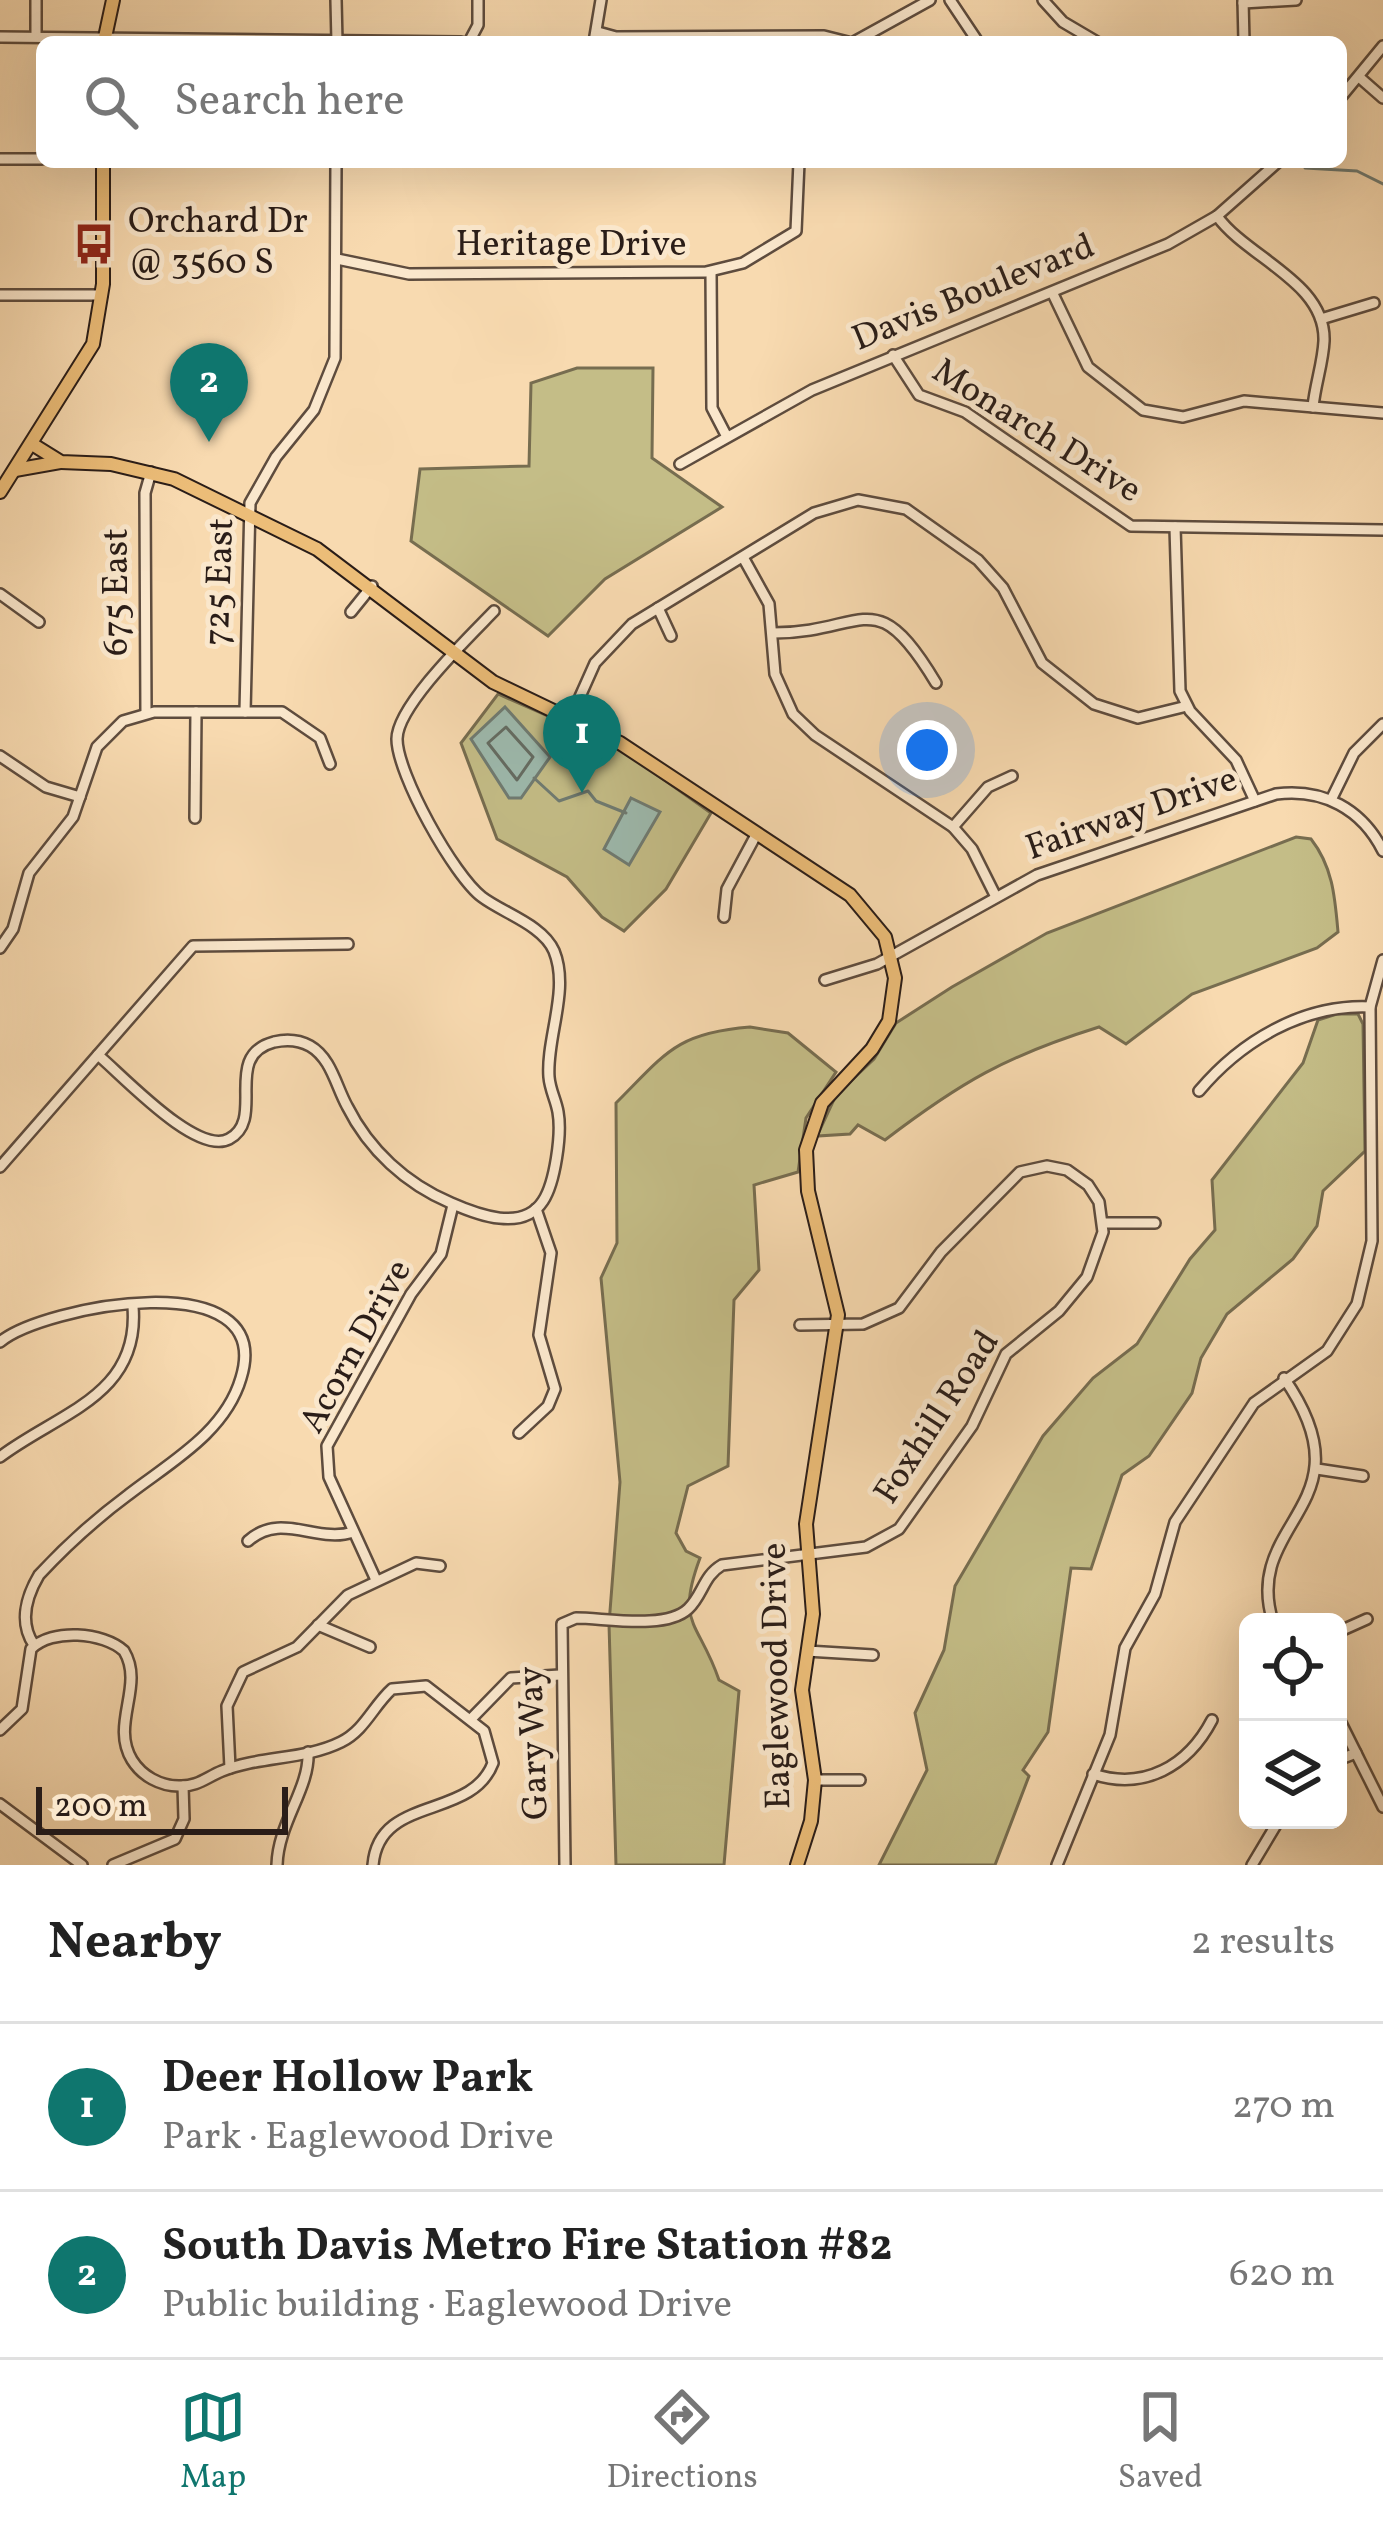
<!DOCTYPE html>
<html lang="en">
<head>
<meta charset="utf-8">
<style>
	:root { --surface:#fff; --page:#f6f6f6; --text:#222; --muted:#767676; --line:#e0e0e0; --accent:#0f766e }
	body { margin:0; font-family:Vollkorn,serif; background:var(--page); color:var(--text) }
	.controls { position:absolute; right:36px; bottom:36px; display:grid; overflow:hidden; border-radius:18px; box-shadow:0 12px 48px #0002 }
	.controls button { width:108px; height:108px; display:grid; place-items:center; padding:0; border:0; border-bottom:3px solid var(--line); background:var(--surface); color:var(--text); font:60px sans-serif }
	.scale { position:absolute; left:36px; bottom:30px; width:252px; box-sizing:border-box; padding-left:12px; border:6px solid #2a1d18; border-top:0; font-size:33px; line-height:42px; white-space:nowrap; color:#2a1d18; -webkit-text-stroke:9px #fae7cc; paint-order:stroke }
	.you { position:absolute; left:927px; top:750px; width:42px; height:42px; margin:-30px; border:9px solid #fff; border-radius:50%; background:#1a73e8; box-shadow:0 0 0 18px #1a73e833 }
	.badge { display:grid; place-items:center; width:78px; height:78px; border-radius:50%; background:var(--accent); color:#fff; font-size:39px; font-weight:700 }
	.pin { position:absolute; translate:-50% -99px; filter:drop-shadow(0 3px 6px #0008) }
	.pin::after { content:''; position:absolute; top:63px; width:42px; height:36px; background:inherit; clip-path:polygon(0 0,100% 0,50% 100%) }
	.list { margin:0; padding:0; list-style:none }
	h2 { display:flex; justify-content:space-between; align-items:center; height:156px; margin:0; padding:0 48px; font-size:51px }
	h2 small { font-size:39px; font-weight:400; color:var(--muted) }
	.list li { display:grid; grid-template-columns:78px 1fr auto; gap:36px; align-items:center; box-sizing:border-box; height:168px; padding:0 48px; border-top:3px solid var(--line) }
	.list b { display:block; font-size:45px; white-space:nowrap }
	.list p { margin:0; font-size:39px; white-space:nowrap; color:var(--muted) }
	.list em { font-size:39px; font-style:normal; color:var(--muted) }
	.icon { flex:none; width:66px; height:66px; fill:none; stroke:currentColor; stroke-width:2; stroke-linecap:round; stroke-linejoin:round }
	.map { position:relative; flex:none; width:1383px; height:1865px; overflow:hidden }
	.search { position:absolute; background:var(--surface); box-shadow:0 12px 48px #0002; left:36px; right:36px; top:36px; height:132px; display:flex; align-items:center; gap:30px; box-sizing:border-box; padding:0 42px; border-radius:18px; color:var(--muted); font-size:45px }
	.sheet { height:492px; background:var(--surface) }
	nav { display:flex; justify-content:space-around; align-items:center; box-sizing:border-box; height:168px; border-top:3px solid var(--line); background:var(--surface); font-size:33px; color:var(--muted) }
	nav a { display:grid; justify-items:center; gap:6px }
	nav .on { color:var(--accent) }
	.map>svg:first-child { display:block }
	.green { fill:#c4bd87; stroke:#776d50; stroke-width:3 }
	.water { fill:#9dbaae; stroke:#6f7b72; stroke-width:3 }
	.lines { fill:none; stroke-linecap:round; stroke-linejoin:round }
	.shore { stroke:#646c63; stroke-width:3 }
	.stream { stroke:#6f7b72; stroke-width:3 }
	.minor-casing { stroke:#5e4c3e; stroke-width:14 }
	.major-casing { stroke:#2a1d18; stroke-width:16 }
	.minor { stroke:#fae7cc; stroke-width:9 }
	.major { stroke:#ecbd78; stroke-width:12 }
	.labels { text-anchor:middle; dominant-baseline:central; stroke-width:10; stroke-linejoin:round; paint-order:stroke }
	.poi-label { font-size:36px; fill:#2a1d18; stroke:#fae7cc; text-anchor:start }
	.street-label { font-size:36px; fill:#2a1d18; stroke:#fae7cc }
</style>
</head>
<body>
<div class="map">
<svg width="1383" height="1865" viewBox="0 0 1383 1865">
	<rect width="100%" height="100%" fill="#f8dab0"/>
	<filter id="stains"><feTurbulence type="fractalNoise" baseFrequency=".00167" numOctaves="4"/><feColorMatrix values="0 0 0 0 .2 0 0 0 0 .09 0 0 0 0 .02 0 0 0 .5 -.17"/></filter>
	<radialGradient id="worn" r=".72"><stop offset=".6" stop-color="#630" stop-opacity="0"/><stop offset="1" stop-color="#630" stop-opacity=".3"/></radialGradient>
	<!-- green -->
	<g class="green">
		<path d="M577 368H653L652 458 722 507 605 579 548 636 411 541 420 469 529 466 531 383Z"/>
		<path d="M498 694 618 747 711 813 666 889 624 931 602 917 567 877 497 839 461 743Z"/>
		<path d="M1296 837 1311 839C1333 867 1335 898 1338 932L1317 948 1192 994 1126 1044 1099 1027C1006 1056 961 1082 885 1140L858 1125 850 1134 817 1136 836 1095 874 1059 896 1023 952 987 1047 933Z"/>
		<path d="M1337 1014H1358L1363 1024 1365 1151 1323 1191 1317 1226 1293 1259 1227 1314 1201 1358 1192 1393 1149 1456 1122 1475 1091 1569 1071 1568 1048 1732 1023 1770 1029 1776 995 1865H879L927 1770 915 1713 944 1650 955 1586 1043 1436 1093 1378 1137 1344 1190 1259 1215 1230 1212 1180 1303 1063 1318 1020Z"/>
		<path d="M750 1027 788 1033 836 1072 806 1118 798 1172 754 1185 759 1270 734 1300 728 1466 688 1486 676 1533 686 1551 700 1558C675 1625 699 1621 719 1680L739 1691 724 1865H616L609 1624 620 1482 601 1278 617 1243 616 1103C666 1053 676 1033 750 1027Z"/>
	</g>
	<!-- water -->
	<g class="water">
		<path d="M505 707 550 757 521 798H509L471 739Z"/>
		<path d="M631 798 660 812 629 865 604 849Z"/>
	</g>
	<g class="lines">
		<!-- shore -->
		<path class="shore" d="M506 727 533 757 517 780 488 743Z"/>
		<!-- stream -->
		<g class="stream">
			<path d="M1305 168 1357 171 1383 184"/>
			<path d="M534 778 559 801 588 791 596 801 626 813"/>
		</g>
		<!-- minor casing -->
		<g class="minor-casing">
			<g id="minor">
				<path d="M36 0V36"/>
				<path d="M336 0 337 42"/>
				<path d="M950 0 978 42"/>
				<path d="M1043 0 1063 22 1097 42"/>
				<path d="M1243 0 1244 42"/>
				<path d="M1243 3 1296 0"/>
				<path d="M598 32 616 37 824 36 848 42"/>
				<path d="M0 37 461 42"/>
				<path d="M469 42 478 25V0"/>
				<path d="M594 42 601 0"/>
				<path d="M854 42 930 0"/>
				<path d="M1359 77 1383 98"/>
				<path d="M1341 97 1383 46"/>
				<path d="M0 159H42"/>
				<path d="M1217 216C1247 258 1326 282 1324 341 1323 363 1315 385 1313 407"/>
				<path d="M337 259 409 274 706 272 743 263 796 231 799 162"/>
				<path d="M711 272 712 408 726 435"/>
				<path d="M1053 294 1088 367 1143 410 1183 417 1244 401 1383 413"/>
				<path d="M0 295H102"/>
				<path d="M1321 319 1374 303"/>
				<path d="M893 355 919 395 965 412 1131 526 1383 530"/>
				<path d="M680 464 812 390 1168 244 1217 216 1278 162"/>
				<path d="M1175 527 1180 691 1190 711 1236 760 1255 801"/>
				<path d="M744 559 769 604 775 674 793 714 815 735 953 827 972 849 996 897"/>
				<path d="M0 594 39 622"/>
				<path d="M658 608 671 636"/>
				<path d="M351 612 372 586"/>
				<path d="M773 633C866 633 874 580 936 683"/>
				<path d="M245 712 250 503 276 457 314 410 335 358 336 162"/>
				<path d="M146 713 145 493 151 472"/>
				<path d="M570 719 595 663 632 624 814 513 858 500 906 509 978 560 1003 588 1042 663 1094 704 1138 718 1187 706"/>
				<path d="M0 756 46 787 80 797"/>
				<path d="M1331 800 1354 753 1383 724"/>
				<path d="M195 818 196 712"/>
				<path d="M953 827 988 787 1012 776"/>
				<path d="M724 917 727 889 757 833"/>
				<path d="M0 948 13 929 29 873 73 817 97 747 123 721 154 712H282L320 738 330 764"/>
				<path d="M825 980 877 964 1037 875 1276 794C1323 788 1362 809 1383 851"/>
				<path d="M98 1055C124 1077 197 1156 229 1139 267 1119 221 1056 274 1042 287 1039 299 1040 310 1046 331 1058 336 1086 347 1106 369 1150 406 1184 451 1203 478 1215 523 1232 543 1201 555 1183 562 1134 558 1112 556 1100 550 1090 549 1077 546 1038 570 990 554 951 543 925 503 913 482 897 454 876 397 774 397 739 397 706 469 637 494 611"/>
				<path d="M1199 1091C1241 1041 1303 1004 1370 1007"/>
				<path d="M0 1167 193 946 348 944"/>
				<path d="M1104 1223H1155"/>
				<path d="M0 1342C43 1306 277 1261 241 1378 225 1433 169 1463 128 1495 97 1518 65 1547 39 1575 26 1597 19 1623 34 1645"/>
				<path d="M519 1433 548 1406 555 1389 539 1335 551 1253 536 1209"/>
				<path d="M0 1457C58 1413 140 1396 133 1307"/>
				<path d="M1317 1469 1363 1476"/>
				<path d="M248 1541C281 1511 317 1544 353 1532"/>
				<path d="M376 1580 329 1477 327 1446 411 1294 441 1254 453 1205"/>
				<path d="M1273 1622C1241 1520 1373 1506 1284 1378"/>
				<path d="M318 1625 370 1647"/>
				<path d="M1338 1632 1367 1619"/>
				<path d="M807 1651 873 1655"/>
				<path d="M1338 1717 1383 1807"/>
				<path d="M471 1719 511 1678 560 1675"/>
				<path d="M0 1730 22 1709 31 1649C52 1628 103 1632 124 1651 145 1686 110 1724 132 1760 142 1776 160 1786 179 1786 197 1787 207 1777 222 1771 259 1756 305 1760 341 1742 365 1730 373 1706 392 1689L426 1686 484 1731 493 1763C471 1821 379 1794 373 1865"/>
				<path d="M1338 1760 1356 1753"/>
				<path d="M230 1768 227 1706 243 1672 297 1647 348 1595 416 1563 440 1566"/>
				<path d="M1093 1774C1144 1791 1188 1766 1212 1720"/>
				<path d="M815 1780H860"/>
				<path d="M0 1804 82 1865"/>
				<path d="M113 1865 175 1839 184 1819 183 1786"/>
				<path d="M277 1865C278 1823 310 1788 308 1752"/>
				<path d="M565 1865 562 1624 576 1618C605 1618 665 1630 688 1609 703 1595 703 1576 722 1565L866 1547 899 1529 972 1426 1006 1354 1059 1311 1087 1277 1103 1232 1099 1202 1088 1185 1067 1170 1047 1166 1020 1172 941 1252 899 1308 863 1324 800 1325"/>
				<path d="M1057 1865 1110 1735 1125 1648 1155 1594 1175 1522 1254 1403 1327 1351 1357 1304 1372 1241 1370 1007 1383 960"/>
				<path d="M1252 1865 1279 1820"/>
			</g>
		</g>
		<!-- major casing -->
		<g class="major-casing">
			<g id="major">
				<path d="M104 42 113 0"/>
				<path d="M32 444 61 462 111 464 174 479 317 549 493 682 620 743 850 895 885 937 895 978 889 1021 872 1049 822 1103 806 1150 808 1191 838 1315 806 1524 813 1614 802 1690 815 1780 811 1821 797 1865"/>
				<path d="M15 470 60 462"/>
				<path d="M0 492 93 344 103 284V162"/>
			</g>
		</g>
		<!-- minor -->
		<use href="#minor" class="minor"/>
		<!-- major -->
		<use href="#major" class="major"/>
	</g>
	<!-- icons -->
	<defs>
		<g id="bus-bare" transform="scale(3.24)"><path d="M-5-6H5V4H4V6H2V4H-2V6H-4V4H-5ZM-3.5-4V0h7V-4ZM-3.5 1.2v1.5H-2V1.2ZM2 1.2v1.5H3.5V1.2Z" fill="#8f2418" stroke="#fae7cc" stroke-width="2.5" paint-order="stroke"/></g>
	</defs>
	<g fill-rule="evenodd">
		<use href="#bus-bare" x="94" y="244"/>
	</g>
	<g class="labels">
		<!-- poi labels -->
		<g class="poi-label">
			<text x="128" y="223">Orchard Dr<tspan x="128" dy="41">@ 3560 S</tspan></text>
		</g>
		<!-- street labels -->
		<g class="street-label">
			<text x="571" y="246">Heritage Drive</text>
			<text transform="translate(974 294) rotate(-22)">Davis Boulevard</text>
			<text transform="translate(1036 432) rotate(32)">Monarch Drive</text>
			<text transform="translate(221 582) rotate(-88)">725 East</text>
			<text transform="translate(118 592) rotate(-90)">675 East</text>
			<text transform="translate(1132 815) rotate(-19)">Fairway Drive</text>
			<text transform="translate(357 1347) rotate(-61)">Acorn Drive</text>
			<text transform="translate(938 1418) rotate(-57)">Foxhill Road</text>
			<text transform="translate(778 1676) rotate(-91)">Eaglewood Drive</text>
			<text transform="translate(535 1743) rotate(-92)">Gary Way</text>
		</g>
	</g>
	<rect width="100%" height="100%" filter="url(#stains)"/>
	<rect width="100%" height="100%" fill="url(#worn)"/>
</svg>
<div class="controls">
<button><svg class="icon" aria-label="locate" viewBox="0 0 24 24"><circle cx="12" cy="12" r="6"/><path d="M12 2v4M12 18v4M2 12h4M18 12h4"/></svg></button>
<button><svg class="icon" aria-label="layers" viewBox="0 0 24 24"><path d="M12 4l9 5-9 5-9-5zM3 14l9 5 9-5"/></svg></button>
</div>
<div class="scale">200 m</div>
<div class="you"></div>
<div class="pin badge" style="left:582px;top:793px">1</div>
<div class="pin badge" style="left:209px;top:442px">2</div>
<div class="search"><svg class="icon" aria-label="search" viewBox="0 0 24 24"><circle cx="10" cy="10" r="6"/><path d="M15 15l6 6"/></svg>Search here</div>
</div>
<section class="sheet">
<h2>Nearby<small>2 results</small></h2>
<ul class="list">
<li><span class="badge">1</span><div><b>Deer Hollow Park</b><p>Park · Eaglewood Drive</p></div><em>270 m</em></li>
<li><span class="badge">2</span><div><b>South Davis Metro Fire Station #82</b><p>Public building · Eaglewood Drive</p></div><em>620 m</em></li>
</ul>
</section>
<nav>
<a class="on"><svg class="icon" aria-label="map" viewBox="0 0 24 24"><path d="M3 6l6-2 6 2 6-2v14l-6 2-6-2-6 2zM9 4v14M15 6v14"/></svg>Map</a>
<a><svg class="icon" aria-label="directions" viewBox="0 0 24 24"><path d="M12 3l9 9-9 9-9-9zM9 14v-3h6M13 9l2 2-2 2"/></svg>Directions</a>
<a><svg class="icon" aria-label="saved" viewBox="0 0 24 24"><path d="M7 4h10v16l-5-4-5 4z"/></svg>Saved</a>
</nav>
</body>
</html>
